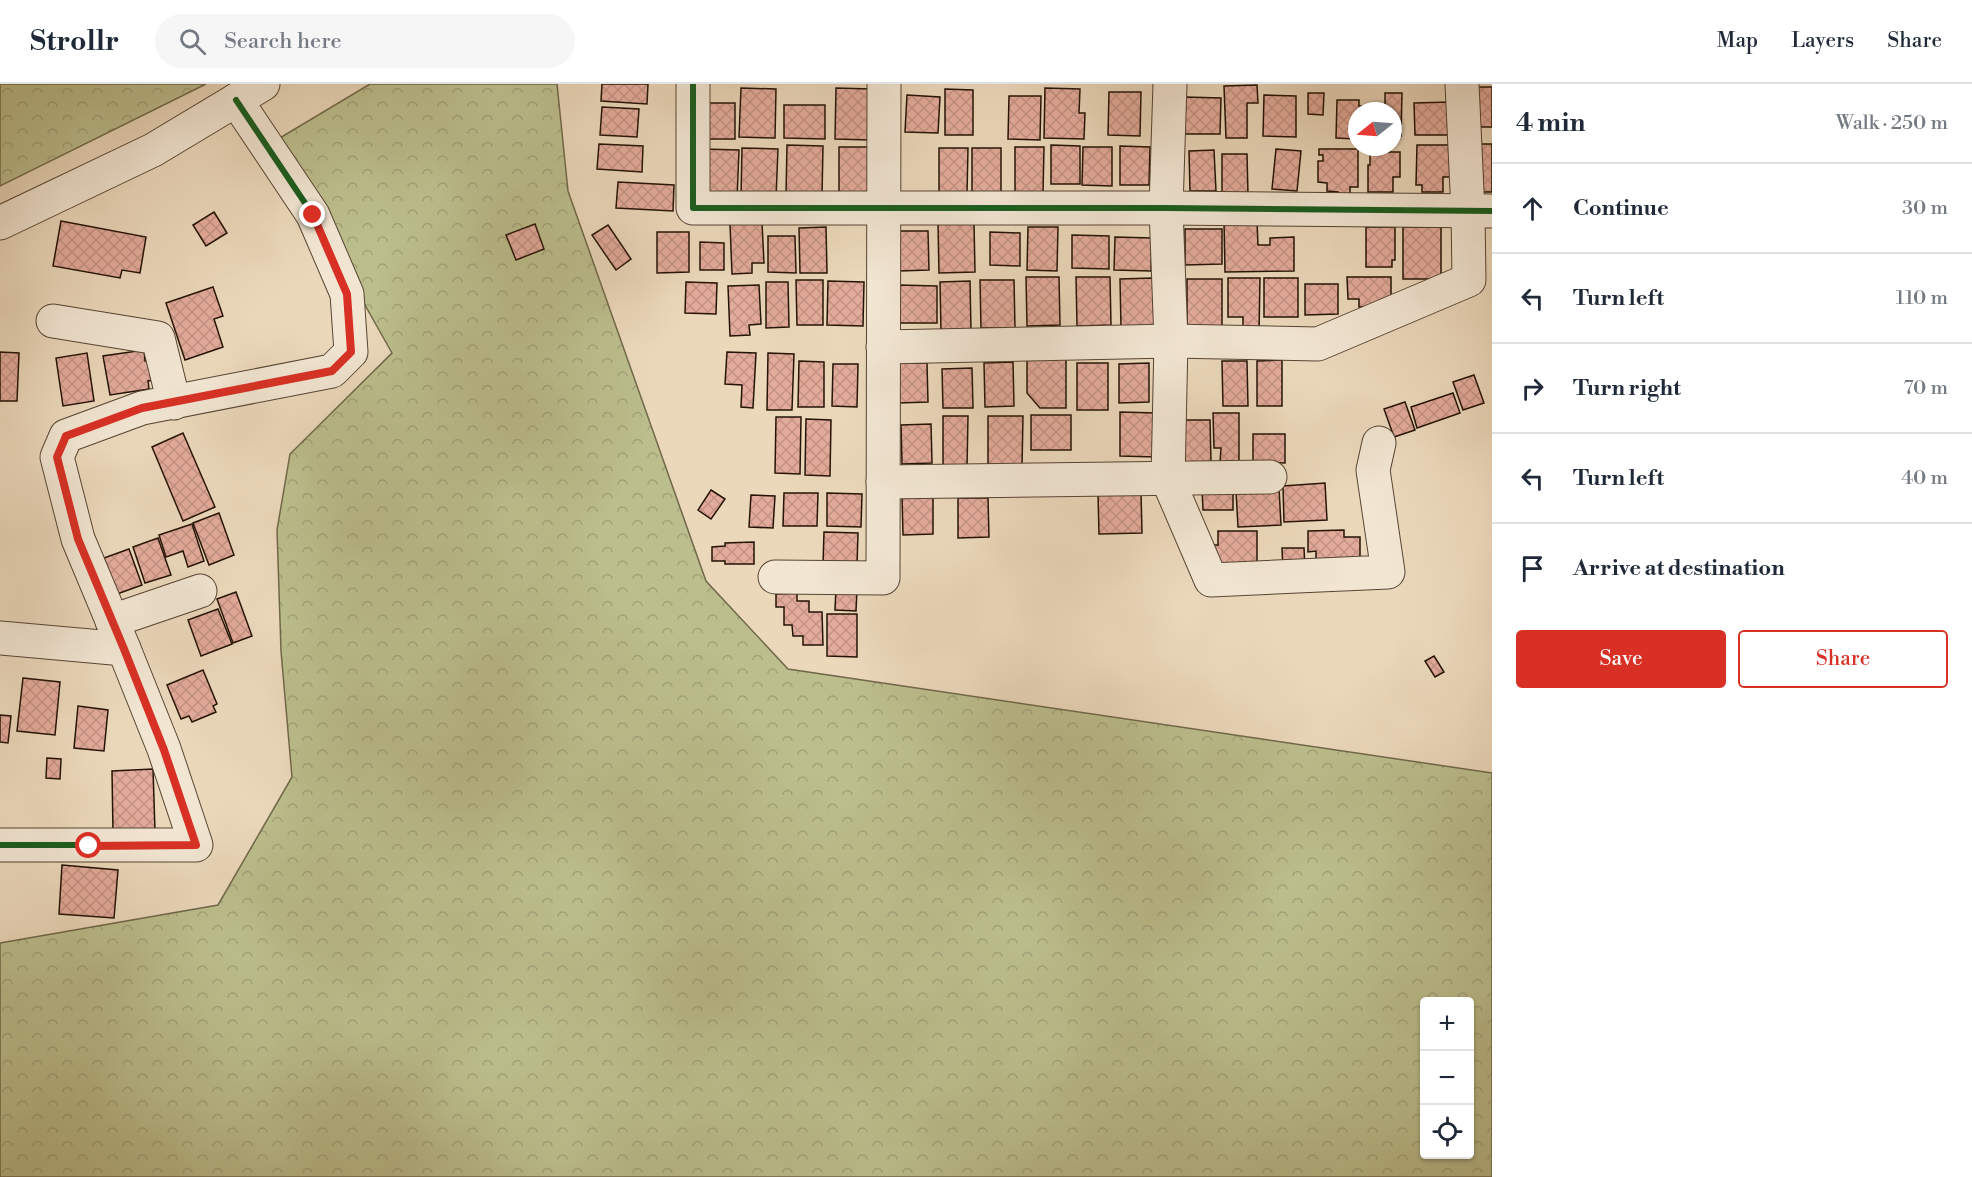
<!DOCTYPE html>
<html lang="en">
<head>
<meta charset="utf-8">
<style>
	:root { --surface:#fff; --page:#f6f6f7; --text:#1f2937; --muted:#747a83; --line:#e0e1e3; --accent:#d93025 }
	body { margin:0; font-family:"Libre Bodoni",serif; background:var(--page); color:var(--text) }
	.controls { position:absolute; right:18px; bottom:18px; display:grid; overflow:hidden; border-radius:6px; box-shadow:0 2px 4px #0004 }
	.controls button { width:54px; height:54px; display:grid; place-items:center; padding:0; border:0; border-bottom:2px solid var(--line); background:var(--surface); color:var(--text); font:30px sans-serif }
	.compass { position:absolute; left:1348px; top:18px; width:54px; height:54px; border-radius:50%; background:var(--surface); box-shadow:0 2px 4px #0004; rotate:253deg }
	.stop { position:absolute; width:18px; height:18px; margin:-14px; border:4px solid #d93025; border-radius:50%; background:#fff }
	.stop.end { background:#d93025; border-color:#fff; box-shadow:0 2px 6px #0008 }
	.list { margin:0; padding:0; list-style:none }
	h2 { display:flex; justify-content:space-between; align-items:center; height:78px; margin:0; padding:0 24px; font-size:26px }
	h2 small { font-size:20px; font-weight:400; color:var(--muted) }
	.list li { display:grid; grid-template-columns:39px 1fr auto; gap:18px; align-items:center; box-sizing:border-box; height:90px; padding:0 24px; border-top:2px solid var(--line) }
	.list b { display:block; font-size:22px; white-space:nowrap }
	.list em { font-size:20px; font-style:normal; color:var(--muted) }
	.actions { display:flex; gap:12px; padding:18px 24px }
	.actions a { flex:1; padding:14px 0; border:2px solid var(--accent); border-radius:6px; text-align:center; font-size:21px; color:var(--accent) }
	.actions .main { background:var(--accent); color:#fff }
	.icon { flex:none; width:33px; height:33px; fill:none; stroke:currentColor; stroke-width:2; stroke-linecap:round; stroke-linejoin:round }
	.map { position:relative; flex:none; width:1492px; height:1093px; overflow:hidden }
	header { display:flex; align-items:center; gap:36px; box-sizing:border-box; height:84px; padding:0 30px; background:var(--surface); border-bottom:2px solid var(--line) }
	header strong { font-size:28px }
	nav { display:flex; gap:33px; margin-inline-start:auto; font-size:21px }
	.search { width:420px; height:54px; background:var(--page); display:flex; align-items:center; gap:15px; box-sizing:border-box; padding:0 21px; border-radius:33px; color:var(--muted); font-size:22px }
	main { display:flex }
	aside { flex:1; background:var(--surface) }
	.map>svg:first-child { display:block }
	.forest { fill:url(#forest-crowns); stroke:#706849; stroke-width:1.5; fill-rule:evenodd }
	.building { fill:url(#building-cross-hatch); stroke:#251305; stroke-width:1.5 }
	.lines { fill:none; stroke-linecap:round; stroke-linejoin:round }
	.minor-casing { stroke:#564432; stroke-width:35 }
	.minor { stroke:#f2e6d3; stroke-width:33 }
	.cycleway-casing { stroke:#f2e6d3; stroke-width:10 }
	.cycleway { stroke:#1b5e20; stroke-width:6 }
	.route { stroke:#d93025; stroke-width:8 }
</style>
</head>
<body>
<header>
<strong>Strollr</strong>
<div class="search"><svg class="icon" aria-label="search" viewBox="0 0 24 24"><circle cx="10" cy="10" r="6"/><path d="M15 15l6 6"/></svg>Search here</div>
<nav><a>Map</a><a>Layers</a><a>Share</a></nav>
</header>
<main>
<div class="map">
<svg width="1492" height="1093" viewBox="0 0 1492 1093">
	<defs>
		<pattern id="forest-crowns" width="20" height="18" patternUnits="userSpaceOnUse" patternTransform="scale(1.5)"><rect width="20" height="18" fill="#bcbe8d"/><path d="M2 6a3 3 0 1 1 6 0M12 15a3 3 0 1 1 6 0" fill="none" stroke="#a1a278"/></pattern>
		<pattern id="building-cross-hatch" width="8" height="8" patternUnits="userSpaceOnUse" patternTransform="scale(1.5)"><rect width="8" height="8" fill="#e3ab9b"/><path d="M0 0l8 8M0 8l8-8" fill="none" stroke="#c39284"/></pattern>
	</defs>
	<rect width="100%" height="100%" fill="#ebd8bb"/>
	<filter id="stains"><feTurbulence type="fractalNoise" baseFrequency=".00333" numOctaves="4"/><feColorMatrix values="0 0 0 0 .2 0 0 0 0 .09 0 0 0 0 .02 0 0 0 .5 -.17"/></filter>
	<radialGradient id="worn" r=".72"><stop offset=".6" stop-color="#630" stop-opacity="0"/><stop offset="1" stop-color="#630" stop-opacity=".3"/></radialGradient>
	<!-- forest -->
	<g class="forest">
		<path d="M0 0H206L0 102Z"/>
		<path d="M370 0H557L568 107 706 497 788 585 1492 689V1093H0V859L218 821 292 693 281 567 277 446 290 370 392 269 273 58ZM1424 918H1470V1070H1424Z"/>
	</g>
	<!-- building -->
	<g class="building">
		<path d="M602 0H648L647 20 601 17Z"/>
		<path d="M1257 1 1258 19H1247V54H1226L1224 2Z"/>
		<rect x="1475" y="3" width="17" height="40"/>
		<path d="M741 4 776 5 775 54 739 53Z"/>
		<path d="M836 4 870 5 869 56 835 55Z"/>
		<path d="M1045 4 1080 5 1079 29H1085L1084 55 1044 54Z"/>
		<path d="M945 5 973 6V51H945Z"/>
		<path d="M1109 8H1141L1140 52 1108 51Z"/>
		<path d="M1308 9H1324L1323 31 1308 30Z"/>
		<path d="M1385 9H1402L1401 52H1393V27H1379V20L1385 21Z"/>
		<path d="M907 11 940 13 938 49 905 48Z"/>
		<path d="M1264 11 1296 12V53L1263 52Z"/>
		<path d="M1009 12H1041L1040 56 1008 55Z"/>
		<path d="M1185 13 1221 14 1220 50H1185Z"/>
		<path d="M1337 16H1359V22H1370V27H1357V55L1336 54Z"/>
		<path d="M1450 18 1451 51H1415L1414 19Z"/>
		<rect x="705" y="19" width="30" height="36"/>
		<path d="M784 21H825V55L784 54Z"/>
		<path d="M602 23 639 25 637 53 600 51Z"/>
		<path d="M599 60 643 62 642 88 597 85Z"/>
		<path d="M1477 60H1492V108H1478Z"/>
		<path d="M787 61 823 62 822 112 786 111Z"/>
		<path d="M1051 61 1080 62V100H1051Z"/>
		<path d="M1417 61H1451L1450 93H1443V108H1422V101H1416Z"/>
		<path d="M1120 62 1150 63 1149 101H1120Z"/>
		<rect x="839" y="63" width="29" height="52"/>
		<path d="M1015 63H1044L1043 109H1015Z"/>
		<path d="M1083 63H1112V102L1082 101Z"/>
		<path d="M742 64 778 65 776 114 741 113Z"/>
		<path d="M939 64H968L967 110 939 109Z"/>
		<rect x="972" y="64" width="29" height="46"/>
		<path d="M703 65 739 66 737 115 702 114Z"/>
		<path d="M1276 65 1301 67 1297 107 1272 105Z"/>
		<path d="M1319 65H1358V103H1350V114L1337 113 1338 108 1327 107V99L1318 98V77H1323V71H1319Z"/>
		<path d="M1214 66 1216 107H1190L1189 67Z"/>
		<path d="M1370 68H1400V93H1393V108H1368V81H1370Z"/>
		<path d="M1222 70H1247L1248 111H1222Z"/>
		<path d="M618 98 674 101 673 127 616 124Z"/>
		<path d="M214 128 227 149 206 162 193 141Z"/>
		<path d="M61 137 146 153 140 189 122 186 120 194 53 182Z"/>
		<path d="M1224 137H1257L1258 161H1270V154L1294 153V187L1225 188Z"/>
		<path d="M762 139 764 179H752V189L732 190 730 140Z"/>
		<path d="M974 139 975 188 939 189 938 140Z"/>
		<path d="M535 140 544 165 516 176 506 151Z"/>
		<path d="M608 141 631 175 616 186 592 151Z"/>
		<path d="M826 143 827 189H800L799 144Z"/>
		<path d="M1028 143H1058L1057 187 1027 186Z"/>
		<path d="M1366 143H1395V176H1392V183H1366Z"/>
		<rect x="1403" y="143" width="38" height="52"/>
		<path d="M1185 145H1222V180L1185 181Z"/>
		<path d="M898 147H928L929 186 899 187Z"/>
		<path d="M657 148H689V188L657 189Z"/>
		<path d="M990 148 1020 149V182L990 181Z"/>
		<path d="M1072 151 1109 152V185L1072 184Z"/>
		<path d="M768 152H795L796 189 768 188Z"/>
		<path d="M1115 153 1152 154 1151 187 1114 186Z"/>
		<path d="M700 158 724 159V186H700Z"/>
		<path d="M1026 193H1059L1060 241 1027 242Z"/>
		<path d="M1076 193H1110L1111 241 1077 242Z"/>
		<path d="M1347 193H1391V216L1381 223H1359V215H1348Z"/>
		<path d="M1153 194 1154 243H1121L1120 195Z"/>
		<path d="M1228 194H1260L1259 249 1243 250V233H1228Z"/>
		<rect x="1264" y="194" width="34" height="39"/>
		<rect x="1187" y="195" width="35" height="48"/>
		<path d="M796 196H823V241H797Z"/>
		<path d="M980 196H1014L1015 244H981Z"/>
		<path d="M828 197 864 198 863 242 827 241Z"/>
		<path d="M970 197 971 247H941L940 198Z"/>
		<path d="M686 198 717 199 716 230 685 229Z"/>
		<path d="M766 198H788L789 243 766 244Z"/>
		<path d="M1305 200H1338V230L1305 231Z"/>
		<path d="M759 201 761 240 749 241 750 251 730 252 728 202Z"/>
		<path d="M898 201 937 202V239H898Z"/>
		<path d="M213 203 223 232 214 235 223 263 185 276 166 219Z"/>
		<path d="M144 266 145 277 154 276 157 296 148 297 149 305 110 311 103 272Z"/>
		<path d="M0 268 19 269 17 317H0Z"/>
		<path d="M727 268 756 269 753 324 741 323 742 301 725 300Z"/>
		<path d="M87 269 94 317 63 322 56 274Z"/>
		<path d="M768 269 794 270 792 326H767Z"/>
		<path d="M1027 275H1066V324H1040L1027 309Z"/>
		<path d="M1282 276V322H1257V277Z"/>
		<path d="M799 277 824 278V323H798Z"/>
		<path d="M1222 277H1247L1248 322H1223Z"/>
		<path d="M1013 278 1014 322 985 323 984 279Z"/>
		<path d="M897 279H927L928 318 898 319Z"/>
		<rect x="1077" y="279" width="31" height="47"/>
		<path d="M1149 279V318L1119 319V280Z"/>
		<path d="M833 280H858L857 323 832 322Z"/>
		<path d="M972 284 973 324H943L942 285Z"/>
		<path d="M1474 291 1484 319 1463 326 1453 298Z"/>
		<path d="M1453 309 1460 329 1417 344 1411 323Z"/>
		<path d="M1405 318 1415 346 1394 353 1384 325Z"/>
		<path d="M1120 328 1156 329V373L1120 372Z"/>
		<path d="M1213 329H1239V380L1220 379 1221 364H1214Z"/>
		<rect x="1031" y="331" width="40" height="35"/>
		<path d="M943 332H968L967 384 943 383Z"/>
		<path d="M988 332H1023L1022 383H988Z"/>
		<path d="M776 333H801L800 390 775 389Z"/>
		<path d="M806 335 831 336 830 392 805 391Z"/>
		<path d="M1184 336H1210L1211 378H1185Z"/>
		<path d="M931 340 932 379 902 380 901 341Z"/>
		<path d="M183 349 215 423 183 437 152 363Z"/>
		<path d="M1253 350H1285V379L1253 378Z"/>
		<path d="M1325 399 1327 436 1284 438 1283 402Z"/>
		<path d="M1279 404 1281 441 1238 443 1236 407Z"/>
		<path d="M1202 405H1233V426H1203Z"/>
		<path d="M711 406 725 415 711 435 698 426Z"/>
		<path d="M784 409H818L817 442H783Z"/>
		<path d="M827 409 862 410 861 443 827 442Z"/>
		<path d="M1141 409 1142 449 1099 450 1098 410Z"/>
		<path d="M751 411 775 412 773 444 749 443Z"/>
		<path d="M933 411V450L903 451 902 412Z"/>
		<path d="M958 414H988L989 453 958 454Z"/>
		<path d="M219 429 234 471 209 481 193 439Z"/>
		<path d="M192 440 204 477 188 483 183 467 166 473 159 451Z"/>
		<path d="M1344 446V453H1360V481L1316 482V467L1308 468V447Z"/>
		<path d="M1218 447H1257V483H1214V461H1218Z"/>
		<path d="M824 448 858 449 857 481H823Z"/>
		<path d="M158 454 171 491 145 499 133 463Z"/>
		<path d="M754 458V480H725V477H712V463L725 462V459Z"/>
		<path d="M1282 464H1304L1305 485H1283Z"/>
		<path d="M129 465 142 501 117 510 104 474Z"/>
		<path d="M836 504 857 505 856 527 835 526Z"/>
		<path d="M236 508 252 552 233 559 217 515Z"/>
		<path d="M797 509V517H809V528H822L823 561H803V552H793L792 541H784V523H776V510Z"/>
		<path d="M218 525 232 560 201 572 188 536Z"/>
		<path d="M827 530H857V573L827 572Z"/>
		<path d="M1434 572 1444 588 1435 593 1425 577Z"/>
		<path d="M203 586 217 620 213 622 216 628 192 638 189 632 181 635 167 601Z"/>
		<path d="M23 594 60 598 55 651 17 647Z"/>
		<path d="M78 622 108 626 104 667 74 664Z"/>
		<path d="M0 631 11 632 8 659 0 658Z"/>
		<path d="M47 674 61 675 60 695 46 694Z"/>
		<path d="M153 685 155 747 113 748 112 687Z"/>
		<path d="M62 781 118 786 114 834 59 830Z"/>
	</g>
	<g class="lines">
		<!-- minor casing -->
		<g class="minor-casing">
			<g id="minor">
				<path d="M693 0V124H1166L1492 127"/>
				<path d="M1170 0 1166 124 1171 257 1168 396 1211 496 1388 488 1373 386 1379 359"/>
				<path d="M0 139 153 66 263 0"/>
				<path d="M53 237 158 254 174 319"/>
				<path d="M883 263 1171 257 1318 260 1469 196 1468 128 1462 0"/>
				<path d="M883 398 1270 393"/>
				<path d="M775 493 883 494 884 0"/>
				<path d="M112 537 200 507"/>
				<path d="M0 554 124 565"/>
				<path d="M0 761H196L164 665 124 565 78 455 57 373 66 352 142 324 332 287 351 268 347 210 313 131 236 16"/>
			</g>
		</g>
		<!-- minor -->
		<use href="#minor" class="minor"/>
		<!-- cycleway casing -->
		<g class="cycleway-casing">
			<g id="cycleway">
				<path d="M693 0V124H1166L1492 127"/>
				<path d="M0 761H196L164 665 124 565 78 455 57 373 66 352 142 324 332 287 351 268 347 210 313 131 236 16"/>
			</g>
		</g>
		<!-- cycleway -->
		<use href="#cycleway" class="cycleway"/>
	</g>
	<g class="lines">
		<!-- route -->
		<path class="route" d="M89 762 196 761 164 666 124 565 78 455 57 373 66 352 142 324 332 287 351 268 347 210 313 131"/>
	</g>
	<rect width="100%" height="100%" filter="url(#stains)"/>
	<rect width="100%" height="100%" fill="url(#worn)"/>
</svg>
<div class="controls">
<button>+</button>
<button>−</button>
<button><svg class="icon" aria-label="locate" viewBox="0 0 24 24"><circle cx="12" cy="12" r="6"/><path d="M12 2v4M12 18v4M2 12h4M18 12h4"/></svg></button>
</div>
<svg class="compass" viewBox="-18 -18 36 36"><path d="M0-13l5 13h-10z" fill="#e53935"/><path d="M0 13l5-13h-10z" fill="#747a83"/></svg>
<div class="stop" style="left:89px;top:762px"></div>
<div class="stop end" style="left:313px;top:131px"></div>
</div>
<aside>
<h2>4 min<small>Walk · 250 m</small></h2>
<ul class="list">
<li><svg class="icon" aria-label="ahead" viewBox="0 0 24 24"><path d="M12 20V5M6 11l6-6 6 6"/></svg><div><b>Continue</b></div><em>30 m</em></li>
<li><svg class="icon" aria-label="left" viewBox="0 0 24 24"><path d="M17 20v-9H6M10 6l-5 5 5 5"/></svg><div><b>Turn left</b></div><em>110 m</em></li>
<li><svg class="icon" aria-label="right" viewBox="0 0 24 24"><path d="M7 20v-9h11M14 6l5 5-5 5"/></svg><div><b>Turn right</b></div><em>70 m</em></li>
<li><svg class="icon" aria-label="left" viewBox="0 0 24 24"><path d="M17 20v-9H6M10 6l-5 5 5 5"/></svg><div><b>Turn left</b></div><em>40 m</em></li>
<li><svg class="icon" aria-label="arrive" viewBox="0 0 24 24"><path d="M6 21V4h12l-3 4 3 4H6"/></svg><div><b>Arrive at destination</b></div></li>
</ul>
<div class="actions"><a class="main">Save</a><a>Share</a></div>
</aside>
</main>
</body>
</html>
